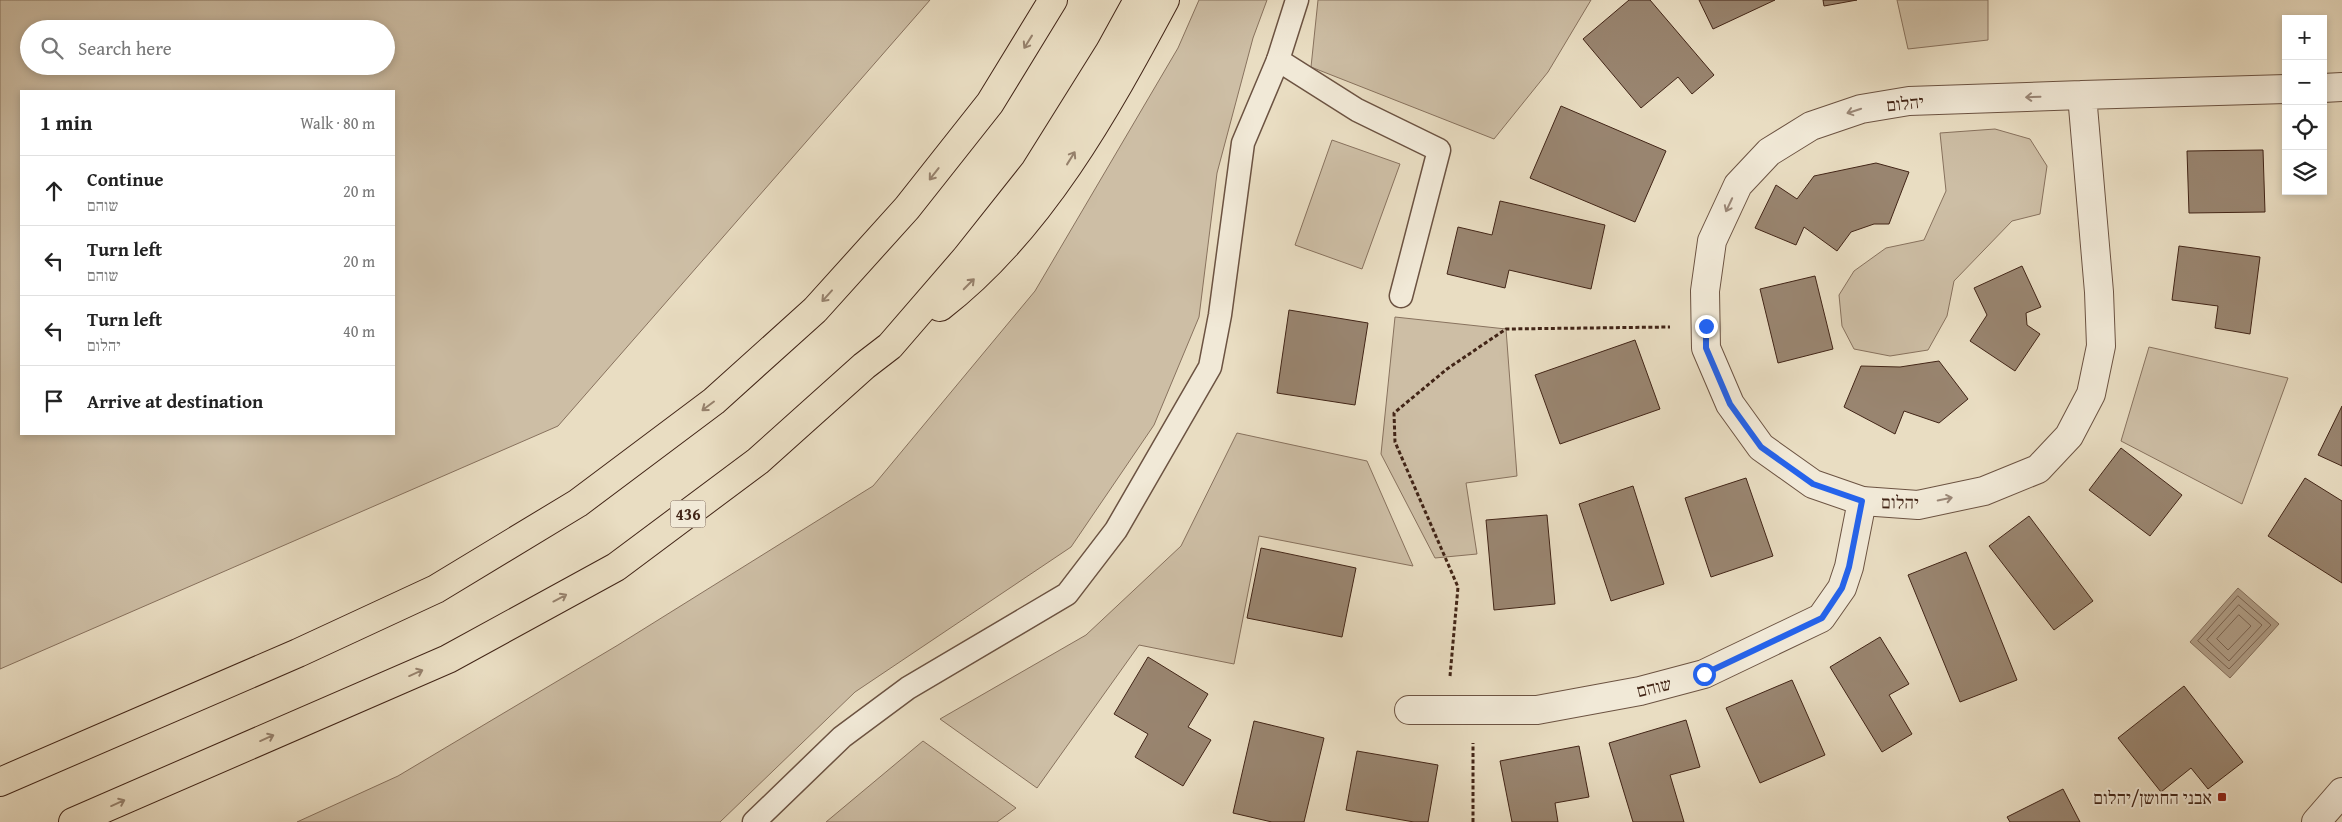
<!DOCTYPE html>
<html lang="en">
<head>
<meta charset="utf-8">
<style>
	:root { --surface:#fff; --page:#f2f2f2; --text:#222; --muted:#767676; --line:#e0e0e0 }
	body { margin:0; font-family:"Gentium Book Plus","Frank Ruhl Libre",serif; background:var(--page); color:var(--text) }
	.controls { position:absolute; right:15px; top:15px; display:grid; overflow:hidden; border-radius:0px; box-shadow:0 2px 8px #0003 }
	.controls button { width:45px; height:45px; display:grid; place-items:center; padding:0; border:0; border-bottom:1px solid var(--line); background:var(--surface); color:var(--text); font:25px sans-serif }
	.stop { position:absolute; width:15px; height:15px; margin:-11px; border:4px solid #2563eb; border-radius:50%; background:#fff }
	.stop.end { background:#2563eb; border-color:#fff; box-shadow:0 1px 5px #0008 }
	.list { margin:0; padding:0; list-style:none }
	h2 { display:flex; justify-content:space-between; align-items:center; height:65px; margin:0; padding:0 20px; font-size:21px }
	h2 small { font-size:16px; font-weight:400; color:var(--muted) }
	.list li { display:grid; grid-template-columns:32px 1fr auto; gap:15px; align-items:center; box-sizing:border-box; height:70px; padding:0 20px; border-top:1px solid var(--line) }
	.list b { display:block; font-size:19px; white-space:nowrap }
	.list p { margin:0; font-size:16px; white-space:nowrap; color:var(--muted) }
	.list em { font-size:16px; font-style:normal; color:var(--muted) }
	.icon { flex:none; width:28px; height:28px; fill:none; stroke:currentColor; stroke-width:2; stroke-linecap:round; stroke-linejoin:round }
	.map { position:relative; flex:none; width:2342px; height:822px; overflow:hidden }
	.search { position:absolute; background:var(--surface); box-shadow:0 2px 8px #0003; left:20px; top:20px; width:375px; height:55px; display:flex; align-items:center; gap:12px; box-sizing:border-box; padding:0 18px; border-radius:28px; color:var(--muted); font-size:19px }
	.panel { position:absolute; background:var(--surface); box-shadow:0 2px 8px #0003; left:20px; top:90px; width:375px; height:345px; border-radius:0px }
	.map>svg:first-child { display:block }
	.green { fill:#cdbea5; stroke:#88725e; fill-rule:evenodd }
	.water { fill:#b09e88; stroke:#846e5b }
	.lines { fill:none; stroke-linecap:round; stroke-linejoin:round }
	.shore { stroke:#796250; stroke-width:1 }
	.building { fill:#998570; stroke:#422517 }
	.service-casing { stroke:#6c5342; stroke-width:25 }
	.minor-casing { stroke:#6c5342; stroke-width:30 }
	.tertiary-casing { stroke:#6c5342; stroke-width:30 }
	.primary-casing { stroke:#422517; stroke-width:30 }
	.path { stroke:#422517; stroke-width:3; stroke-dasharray:4 2.5; stroke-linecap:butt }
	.service { stroke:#f1e9d7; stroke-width:22 }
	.minor { stroke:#f1e9d7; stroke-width:28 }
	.tertiary { stroke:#f1e9d7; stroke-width:28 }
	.primary { stroke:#e9ddc2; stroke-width:28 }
	.oneway { stroke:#96816c }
	.oneway2 { stroke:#9a8777 }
	.route { stroke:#2563eb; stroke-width:6 }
	.poi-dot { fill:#8f2418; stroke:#f1e9d7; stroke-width:2 }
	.labels { text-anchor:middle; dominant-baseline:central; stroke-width:4; stroke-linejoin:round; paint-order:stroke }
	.shield { fill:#f1e9d7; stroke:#766051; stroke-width:1 }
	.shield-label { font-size:16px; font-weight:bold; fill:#422517 }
	.street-label { font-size:18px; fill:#422517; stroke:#f1e9d7 }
	.poi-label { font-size:18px; fill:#422517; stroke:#f1e9d7; text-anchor:end }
</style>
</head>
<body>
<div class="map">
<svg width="2342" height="822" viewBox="0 0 2342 822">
	<rect width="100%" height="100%" fill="#e9ddc2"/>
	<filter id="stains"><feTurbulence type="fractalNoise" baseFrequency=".004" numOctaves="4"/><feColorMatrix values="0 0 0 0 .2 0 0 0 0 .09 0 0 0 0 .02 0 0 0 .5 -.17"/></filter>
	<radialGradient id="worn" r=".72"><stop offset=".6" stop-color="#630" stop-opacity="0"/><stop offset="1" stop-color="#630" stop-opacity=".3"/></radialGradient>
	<!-- green -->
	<g class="green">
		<path d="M0 0H930L558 426 0 669ZM29 29H386V66H29ZM21 91H394V434H21Z"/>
		<path d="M1199 0H1267L1253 38 1217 173 1199 317 1154 425 1071 547 855 692 720 822H297L398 776 618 645 873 486 1035 291 1178 48Z"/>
		<path d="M1318 0H1591L1548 72 1494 139 1311 67Z"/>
		<path d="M1897 0H1988V40L1908 49Z"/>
		<path d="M1995 129 2030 139 2047 166 2040 214 2012 221 1954 281 1947 316 1928 350 1890 356 1854 349 1842 326 1839 295 1854 271 1886 248 1924 240 1946 191 1940 133Z"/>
		<path d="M1332 140 1400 164 1362 269 1295 245Z"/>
		<path d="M1395 317 1506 329 1517 476 1466 483 1477 554 1435 558 1381 454Z"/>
		<path d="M2149 347 2288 378 2242 504 2121 441Z"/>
		<path d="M1237 433 1367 461 1413 566 1259 536 1234 664 1139 645 1037 788 940 719 1086 635 1181 546Z"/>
		<path d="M923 741 1016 808 997 822H826Z"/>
	</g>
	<!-- water -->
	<path class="water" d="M2238 588 2279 624 2230 678 2190 642Z"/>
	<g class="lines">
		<!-- shore -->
		<g class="shore">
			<path d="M2238 596 2271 625 2229 669 2198 641Z"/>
			<path d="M2239 605 2262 625 2229 661 2207 640Z"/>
			<path d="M2239 615 2251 626 2228 650 2217 639Z"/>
		</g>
	</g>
	<!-- building -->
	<g class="building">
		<path d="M1629 0H1650L1714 75 1692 94 1678 77 1641 108 1583 39Z"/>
		<path d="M1699 0H1775L1713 29Z"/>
		<path d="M1823 0H1857L1824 6Z"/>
		<path d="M1561 106 1666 151 1635 222 1530 178Z"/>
		<path d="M2263 150 2265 212 2189 213 2187 151Z"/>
		<path d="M1876 163 1909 172 1889 224H1874L1851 232 1837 251 1804 227 1796 245 1755 228 1776 185 1797 199 1814 176Z"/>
		<path d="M1500 201 1605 225 1591 289 1509 270 1505 288 1447 274 1458 227 1492 235Z"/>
		<path d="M2179 246 2260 257 2250 334 2215 328 2218 306 2172 300Z"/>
		<path d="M2022 266 2041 307 2026 313 2027 325 2040 334 2015 371 1970 341 1987 315 1974 288Z"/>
		<path d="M1815 276 1833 349 1778 363 1760 289Z"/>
		<path d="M1289 310 1368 323 1355 405 1277 393Z"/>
		<path d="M1635 340 1660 409 1560 444 1535 375Z"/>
		<path d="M1939 361 1968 399 1939 423 1904 411 1895 434 1844 407 1861 366 1900 367Z"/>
		<path d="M2342 406V466L2318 455Z"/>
		<path d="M2121 448 2182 495 2150 536 2089 490Z"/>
		<path d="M1746 478 1773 556 1711 577 1685 498Z"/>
		<path d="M2305 478 2342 501V583L2268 536Z"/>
		<path d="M1633 486 1664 584 1611 601 1579 504Z"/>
		<path d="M1547 515 1555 604 1494 610 1486 520Z"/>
		<path d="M2029 516 2093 601 2054 630 1989 546Z"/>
		<path d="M1261 548 1356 568 1342 637 1247 618Z"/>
		<path d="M1966 552 2017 680 1960 702 1908 575Z"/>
		<path d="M1880 637 1909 684 1889 695 1912 734 1882 752 1830 667Z"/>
		<path d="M1148 657 1208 694 1188 727 1211 740 1183 786 1135 757 1148 734 1114 714Z"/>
		<path d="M1792 680 1825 755 1760 783 1726 708Z"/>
		<path d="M2184 686 2243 762 2208 789 2191 768 2161 792 2118 738Z"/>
		<path d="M1686 720 1700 767 1670 775 1684 822H1633L1609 743Z"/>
		<path d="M1254 721 1324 738 1304 822H1272L1233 813Z"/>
		<path d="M1579 746 1589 797 1555 803 1558 822H1512L1500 761Z"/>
		<path d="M1357 751 1438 765 1428 822H1414L1346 810Z"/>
		<path d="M2063 789 2080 822H2010L2007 817Z"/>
	</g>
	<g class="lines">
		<!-- service casing -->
		<g class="service-casing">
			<g id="service">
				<path d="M1278 60 1357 110 1439 150 1401 296"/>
				<path d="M754 822 842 737 908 688 1067 594 1116 530 1210 367 1220 315 1243 143 1278 60 1297 0"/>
			</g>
		</g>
		<!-- minor casing -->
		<g class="minor-casing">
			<g id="minor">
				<path d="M2323 88 2342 87"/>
				<path d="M2082 95 2099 292 2101 346 2091 394 2069 436 2038 469 1984 491 1918 505 1862 501 1813 484 1761 447 1730 404 1706 348 1705 291 1712 241 1738 185 1769 152 1811 126 1861 109 1909 101 2082 95 2286 89"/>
				<path d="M1409 710H1537L1640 691 1704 674 1821 618 1842 588 1849 567 1862 501"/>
			</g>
		</g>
		<!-- tertiary casing -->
		<g class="tertiary-casing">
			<path id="tertiary" d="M2316 822 2342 792"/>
		</g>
		<!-- primary casing -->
		<g class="primary-casing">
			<g id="primary">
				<path d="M940 307C1040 230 1106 110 1165 0"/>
				<path d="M0 782 298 653 436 589 578 503 714 401 815 310 907 208 990 103 1053 0"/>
				<path d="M73 822 448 659 616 567 758 461 864 366 890 346 966 258 1035 171 1110 51 1138 0"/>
			</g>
		</g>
		<!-- path -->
		<g class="path">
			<path d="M1450 676 1458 587 1395 442 1394 413 1447 369 1506 329 1670 327"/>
			<path d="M1473 822V743"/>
		</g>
		<!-- service -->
		<use href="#service" class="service"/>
		<!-- minor -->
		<use href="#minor" class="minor"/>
		<!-- tertiary -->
		<use href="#tertiary" class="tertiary"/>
		<!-- primary -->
		<use href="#primary" class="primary"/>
	</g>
	<!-- one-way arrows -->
	<defs><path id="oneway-shaft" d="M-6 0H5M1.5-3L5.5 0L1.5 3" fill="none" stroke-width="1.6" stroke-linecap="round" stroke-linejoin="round" transform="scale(1.25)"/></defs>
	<g class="oneway">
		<use href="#oneway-shaft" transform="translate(1028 42) rotate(122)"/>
		<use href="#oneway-shaft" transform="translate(1071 158) rotate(-58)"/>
		<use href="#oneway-shaft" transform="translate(934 174) rotate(128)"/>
		<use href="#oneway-shaft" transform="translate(969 284) rotate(-45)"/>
		<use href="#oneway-shaft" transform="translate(827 296) rotate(132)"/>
		<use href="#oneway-shaft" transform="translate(708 406) rotate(143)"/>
		<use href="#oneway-shaft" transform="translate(560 598) rotate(-28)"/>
		<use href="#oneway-shaft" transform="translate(416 673) rotate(-24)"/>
		<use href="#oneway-shaft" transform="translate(267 738) rotate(-24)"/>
		<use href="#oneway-shaft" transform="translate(118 803) rotate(-24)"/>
	</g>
	<g class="oneway2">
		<use href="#oneway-shaft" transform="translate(2033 97) rotate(178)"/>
		<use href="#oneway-shaft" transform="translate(1854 111) rotate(162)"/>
		<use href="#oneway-shaft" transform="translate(1729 205) rotate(115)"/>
		<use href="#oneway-shaft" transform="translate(1945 499) rotate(-12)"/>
	</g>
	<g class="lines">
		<!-- route -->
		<path class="route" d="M1704 674 1822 618 1842 588 1849 567 1862 501 1813 484 1761 447 1730 404 1706 348V326"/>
	</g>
	<!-- markers -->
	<rect class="poi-dot" x="2217" y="792" width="10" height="10" rx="2.5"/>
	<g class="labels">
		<!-- shield labels -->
		<rect class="shield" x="670.5" y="500.5" width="35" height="27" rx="4"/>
		<g class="shield-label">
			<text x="688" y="514">436</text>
		</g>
		<!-- street labels -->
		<g class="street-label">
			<text transform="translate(1905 103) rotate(-6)">יהלום</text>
			<text transform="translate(1900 502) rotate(1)">יהלום</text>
			<text transform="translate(1654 687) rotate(-13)">שוהם</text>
		</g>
		<!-- poi labels -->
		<g class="poi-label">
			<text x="2212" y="797">אבני החושן/יהלום</text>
		</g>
	</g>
	<rect width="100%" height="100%" filter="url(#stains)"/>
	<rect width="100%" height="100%" fill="url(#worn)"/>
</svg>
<div class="controls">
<button>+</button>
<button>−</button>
<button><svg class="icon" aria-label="locate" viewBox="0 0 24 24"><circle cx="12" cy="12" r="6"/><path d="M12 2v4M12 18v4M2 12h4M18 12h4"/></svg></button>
<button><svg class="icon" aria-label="layers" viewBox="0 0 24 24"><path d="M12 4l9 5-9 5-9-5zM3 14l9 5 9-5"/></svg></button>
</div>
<div class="stop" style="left:1704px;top:674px"></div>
<div class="stop end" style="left:1706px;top:326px"></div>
<div class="search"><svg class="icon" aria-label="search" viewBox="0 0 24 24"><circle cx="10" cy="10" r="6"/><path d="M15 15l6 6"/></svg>Search here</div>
<section class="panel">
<h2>1 min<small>Walk · 80 m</small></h2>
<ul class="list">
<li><svg class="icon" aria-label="ahead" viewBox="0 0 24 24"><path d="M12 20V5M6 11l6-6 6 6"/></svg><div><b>Continue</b><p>שוהם</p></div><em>20 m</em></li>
<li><svg class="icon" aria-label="left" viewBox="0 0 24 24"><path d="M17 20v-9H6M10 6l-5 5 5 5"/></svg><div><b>Turn left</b><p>שוהם</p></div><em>20 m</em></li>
<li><svg class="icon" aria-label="left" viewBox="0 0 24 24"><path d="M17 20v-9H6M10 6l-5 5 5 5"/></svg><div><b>Turn left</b><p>יהלום</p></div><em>40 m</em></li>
<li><svg class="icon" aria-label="arrive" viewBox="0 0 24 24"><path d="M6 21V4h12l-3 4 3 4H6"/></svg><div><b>Arrive at destination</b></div></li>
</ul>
</section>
</div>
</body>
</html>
